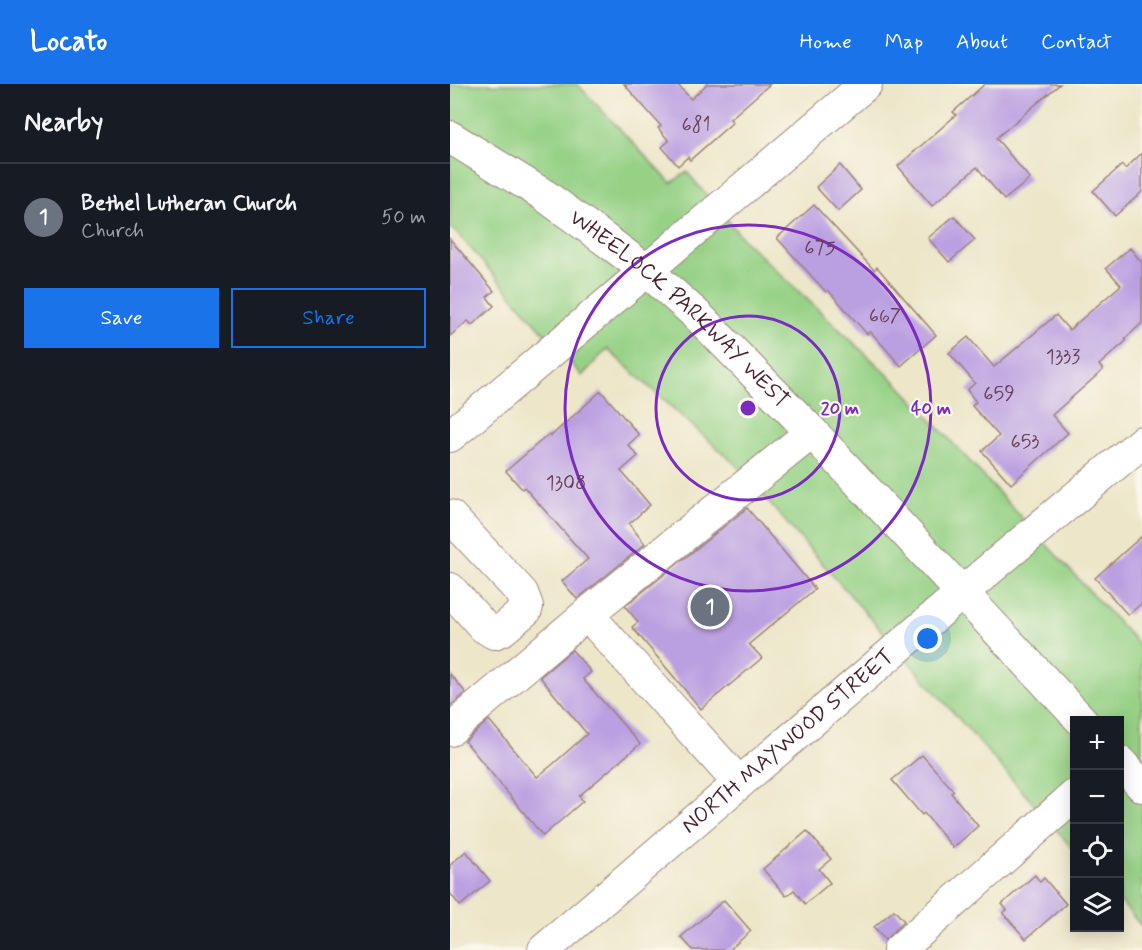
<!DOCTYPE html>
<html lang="en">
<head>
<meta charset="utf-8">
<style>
	:root { --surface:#171b24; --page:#242831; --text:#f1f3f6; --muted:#9ea1a6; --line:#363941; --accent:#1a73e8 }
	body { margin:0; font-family:Mynerve,sans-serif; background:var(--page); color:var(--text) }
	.controls { position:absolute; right:18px; bottom:18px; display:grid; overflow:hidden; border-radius:0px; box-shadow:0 3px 15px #0003 }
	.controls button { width:54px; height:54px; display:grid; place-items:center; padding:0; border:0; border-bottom:2px solid var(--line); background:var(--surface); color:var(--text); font:30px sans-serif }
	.you { position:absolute; left:478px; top:555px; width:21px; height:21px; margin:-15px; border:4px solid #fff; border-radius:50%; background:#1a73e8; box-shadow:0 0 0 9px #1a73e833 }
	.badge { display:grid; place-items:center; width:39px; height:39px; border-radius:50%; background:var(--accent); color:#fff; font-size:20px; font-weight:700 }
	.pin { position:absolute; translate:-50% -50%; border:3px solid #fff; box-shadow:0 2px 6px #0006 }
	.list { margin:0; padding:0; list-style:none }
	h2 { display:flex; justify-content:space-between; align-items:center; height:78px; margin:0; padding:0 24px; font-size:26px }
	h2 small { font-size:20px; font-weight:400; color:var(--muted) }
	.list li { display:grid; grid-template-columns:39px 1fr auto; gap:18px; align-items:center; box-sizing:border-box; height:108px; padding:0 24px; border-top:2px solid var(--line) }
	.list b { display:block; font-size:22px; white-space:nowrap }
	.list p { margin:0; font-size:20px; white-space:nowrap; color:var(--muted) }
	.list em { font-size:20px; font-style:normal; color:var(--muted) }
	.actions { display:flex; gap:12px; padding:18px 24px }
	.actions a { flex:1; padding:14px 0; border:2px solid var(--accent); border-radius:0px; text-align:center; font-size:21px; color:var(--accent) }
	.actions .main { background:var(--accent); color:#fff }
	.icon { flex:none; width:33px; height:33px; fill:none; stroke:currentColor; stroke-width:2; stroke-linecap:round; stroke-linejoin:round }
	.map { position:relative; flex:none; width:692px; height:866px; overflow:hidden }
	header { display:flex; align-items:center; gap:36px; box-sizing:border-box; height:84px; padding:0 30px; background:var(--accent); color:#fff }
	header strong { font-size:28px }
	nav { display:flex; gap:33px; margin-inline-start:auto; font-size:21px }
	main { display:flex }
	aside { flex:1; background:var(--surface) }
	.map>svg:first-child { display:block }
	.green { fill:#96d186; stroke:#707858; stroke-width:1.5 }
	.building { fill:#ba9fe1 }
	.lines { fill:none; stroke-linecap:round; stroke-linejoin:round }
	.minor-casing { stroke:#9c827a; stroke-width:34 }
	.minor { stroke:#fff; stroke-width:32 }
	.ring { fill:none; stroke:#7b2cbf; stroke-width:3 }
	.labels { text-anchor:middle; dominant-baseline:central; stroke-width:4.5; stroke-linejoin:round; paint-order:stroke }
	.number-label { font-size:20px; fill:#663f58 }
	.street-label { font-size:22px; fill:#4a1f2b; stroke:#fbf7ec }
	.centre { fill:#7b2cbf; stroke:#fbf7ec; stroke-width:3 }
	.ring-label { font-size:18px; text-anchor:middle; font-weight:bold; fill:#7b2cbf; stroke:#fbf7ec; stroke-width:4.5; stroke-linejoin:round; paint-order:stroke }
</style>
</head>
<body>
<header>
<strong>Locato</strong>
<nav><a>Home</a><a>Map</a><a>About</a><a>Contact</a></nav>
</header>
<main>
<aside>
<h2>Nearby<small></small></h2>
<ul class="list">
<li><span class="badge" style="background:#6b7280">1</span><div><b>Bethel Lutheran Church</b><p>Church</p></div><em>50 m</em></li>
</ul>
<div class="actions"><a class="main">Save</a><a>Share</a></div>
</aside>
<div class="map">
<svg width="692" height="866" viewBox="0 0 692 866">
	<rect width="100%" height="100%" fill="#fbf7ec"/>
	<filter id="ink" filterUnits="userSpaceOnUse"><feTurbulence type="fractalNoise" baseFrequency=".0167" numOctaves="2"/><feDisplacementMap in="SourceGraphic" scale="12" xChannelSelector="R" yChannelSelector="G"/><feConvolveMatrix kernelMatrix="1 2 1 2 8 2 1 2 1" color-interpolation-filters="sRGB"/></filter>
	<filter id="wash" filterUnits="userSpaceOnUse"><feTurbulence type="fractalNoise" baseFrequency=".008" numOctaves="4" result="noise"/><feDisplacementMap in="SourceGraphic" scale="24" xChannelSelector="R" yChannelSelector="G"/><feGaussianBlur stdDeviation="1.35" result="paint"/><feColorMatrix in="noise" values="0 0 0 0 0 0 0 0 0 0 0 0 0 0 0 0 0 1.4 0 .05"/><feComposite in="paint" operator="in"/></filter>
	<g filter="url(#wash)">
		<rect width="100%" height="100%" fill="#ede6c9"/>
		<!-- green -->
		<path class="green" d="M0 0H127L221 99 237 88 295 157 452 304 692 564V843L670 817V636H624V766L285 380 157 265 132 292 8 150 0 144Z"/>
		<g id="blocks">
			<!-- building -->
			<g class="building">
				<path d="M174 0H227L241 15 257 0H320L280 35 283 38 240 76 238 73 228 82 212 63 219 57 208 44 211 42Z"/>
				<path d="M535 0H610L546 54 580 95 554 116 527 83 482 122 448 82 506 31 503 28Z"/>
				<path d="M692 69V108L665 132 643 107 672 81 675 85Z"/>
				<path d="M390 81 411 106 388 127 366 103Z"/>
				<path d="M364 121 424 186 427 183 486 251 451 282 420 247 417 250 378 206 376 208 327 154Z"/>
				<path d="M504 132 525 156 499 178 478 154Z"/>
				<path d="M0 155 44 207 37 213 44 222 22 241 18 237 0 252Z"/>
				<path d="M680 164 692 179V239L675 255 676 257 649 281 653 286 602 331 618 349 561 400 532 367 549 352 522 322 526 318 517 306 525 299 499 269 518 253 544 283 606 231 619 246 671 201 656 184Z"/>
				<path d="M151 307 189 351 178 361 188 372 171 387 200 421 179 440 195 460 127 515 112 497 138 475 74 403 72 405 56 387 99 350 101 352Z"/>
				<path d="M297 424 365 505 299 560 312 574 251 625 182 543 188 538 175 522Z"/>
				<path d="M692 452V519L678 531 645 494Z"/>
				<path d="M122 566 141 588 133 595 190 660 129 712 133 717 93 752 15 657 39 636 87 693 102 681 137 650 90 593Z"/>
				<path d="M0 590 16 609 0 622Z"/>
				<path d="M472 671 504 707 501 709 528 742 503 764 474 729 472 731 442 696Z"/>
				<path d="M357 747 381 775 369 785 380 799 355 820 344 806 336 812 313 785Z"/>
				<path d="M16 767 40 797 10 822 0 809V781Z"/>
				<path d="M585 791 590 798 594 794 616 820 576 855 553 829 557 826 552 820Z"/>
				<path d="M274 816 301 847 279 866H243L231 853Z"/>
				<path d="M444 826 454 837 435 856 424 843Z"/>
			</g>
		</g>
	</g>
	<g filter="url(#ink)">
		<use href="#blocks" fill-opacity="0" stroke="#9c827a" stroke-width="1.5"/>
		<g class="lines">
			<!-- minor casing -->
			<g class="minor-casing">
				<g id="minor">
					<path id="s1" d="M0 53 94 111 142 146 196 186 248 232 362 348 631 636"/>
					<path d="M0 352C140 236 277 117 416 0"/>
					<path d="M0 432 72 509 77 522 76 526 52 546 44 549 34 543 0 505"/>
					<path d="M137 530 289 699"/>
					<path d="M0 646 137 530 362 348"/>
					<path d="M670 678 692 702"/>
					<path id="s2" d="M94 866 541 484 692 358"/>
					<path d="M449 866 624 712"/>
				</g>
			</g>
			<!-- minor -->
			<use href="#minor" class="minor"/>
		</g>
	</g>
	<!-- distance rings -->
	<g class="ring">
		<circle cx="298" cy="324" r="92"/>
		<circle cx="298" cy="324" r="183"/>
	</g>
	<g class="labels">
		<!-- number labels -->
		<g class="number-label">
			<text x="246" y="41">681</text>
			<text x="370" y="164">675</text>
			<text x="435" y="232">667</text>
			<text x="613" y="273">1333</text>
			<text x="549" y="310">659</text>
			<text x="575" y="358">653</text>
			<text x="116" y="399">1308</text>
		</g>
		<!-- street labels -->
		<g class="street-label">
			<text stroke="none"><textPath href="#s1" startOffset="288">WHEELOCK PARKWAY WEST</textPath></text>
			<text stroke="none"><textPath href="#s2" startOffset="321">NORTH MAYWOOD STREET</textPath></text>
		</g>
	</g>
	<circle cx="298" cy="324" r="9" class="centre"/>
	<g class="ring-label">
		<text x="390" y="330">20 m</text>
		<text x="481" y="330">40 m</text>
	</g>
</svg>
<div class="controls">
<button>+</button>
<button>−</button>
<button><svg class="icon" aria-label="locate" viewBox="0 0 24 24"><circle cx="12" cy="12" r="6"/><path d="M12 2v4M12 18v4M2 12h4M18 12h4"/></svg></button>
<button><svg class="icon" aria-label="layers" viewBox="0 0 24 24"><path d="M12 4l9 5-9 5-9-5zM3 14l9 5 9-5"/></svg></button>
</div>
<div class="you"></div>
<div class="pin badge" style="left:260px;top:523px;background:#6b7280">1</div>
</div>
</main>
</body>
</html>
